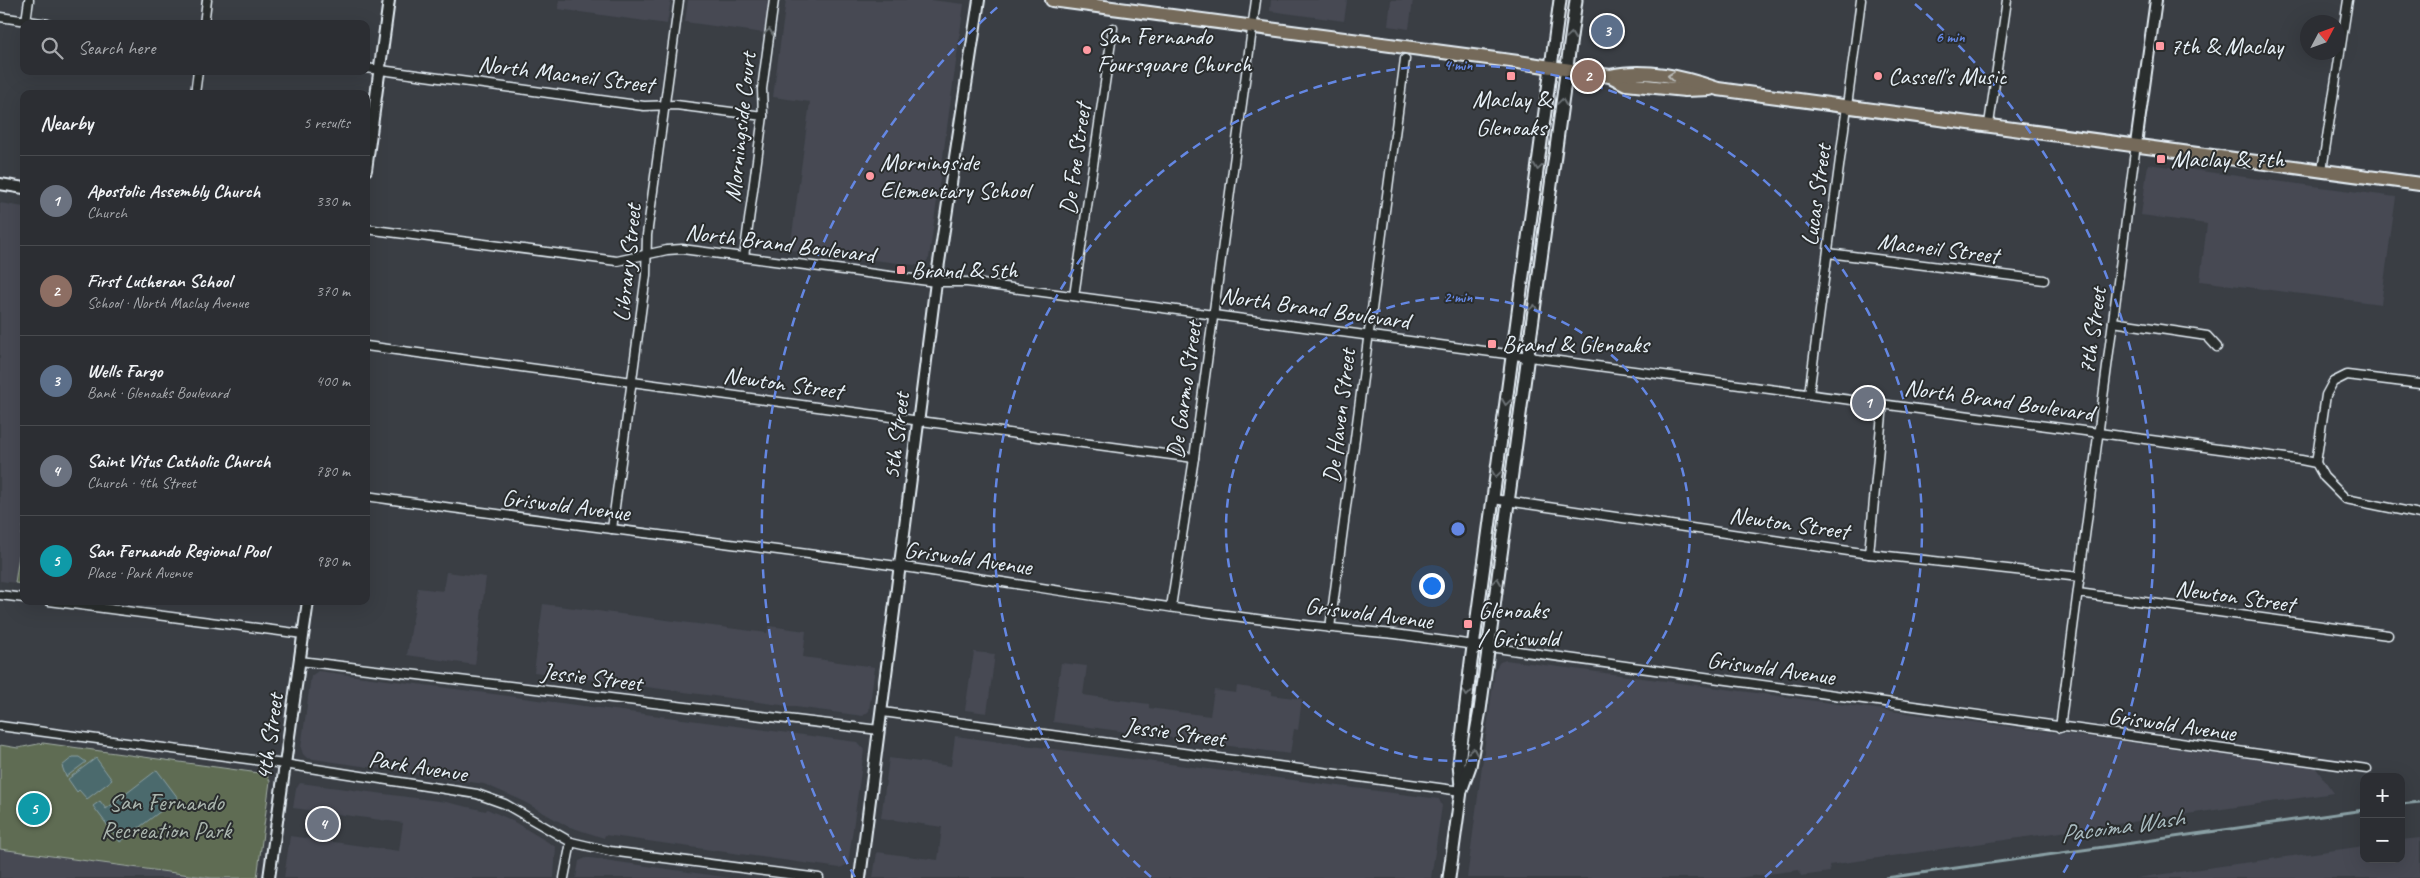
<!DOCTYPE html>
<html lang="en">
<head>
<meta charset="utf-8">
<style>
	:root { --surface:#2c2e33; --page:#383a3f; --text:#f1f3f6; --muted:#a6a8ac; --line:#484a4e; --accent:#ea580c }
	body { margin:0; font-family:Caveat,sans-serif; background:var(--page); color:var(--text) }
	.controls { position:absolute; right:15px; bottom:15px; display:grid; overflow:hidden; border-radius:10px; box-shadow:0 5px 20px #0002 }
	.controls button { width:45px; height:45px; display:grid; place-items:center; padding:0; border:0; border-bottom:1px solid var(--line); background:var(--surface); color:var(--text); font:25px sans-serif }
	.compass { position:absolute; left:2300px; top:15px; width:45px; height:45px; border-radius:50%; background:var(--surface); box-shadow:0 5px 20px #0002; rotate:49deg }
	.you { position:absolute; left:1431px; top:585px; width:18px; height:18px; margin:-12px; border:4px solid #fff; border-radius:50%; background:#1a73e8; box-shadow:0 0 0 8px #1a73e833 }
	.badge { display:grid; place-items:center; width:32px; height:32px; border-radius:50%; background:var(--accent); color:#fff; font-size:16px; font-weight:700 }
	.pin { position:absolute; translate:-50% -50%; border:2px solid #fff; box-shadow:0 1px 5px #0006 }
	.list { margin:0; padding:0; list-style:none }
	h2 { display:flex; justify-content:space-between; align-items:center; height:65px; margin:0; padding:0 20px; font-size:21px }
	h2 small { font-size:16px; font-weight:400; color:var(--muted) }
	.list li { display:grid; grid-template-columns:32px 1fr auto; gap:15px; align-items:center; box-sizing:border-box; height:90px; padding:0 20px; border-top:1px solid var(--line) }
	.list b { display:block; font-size:19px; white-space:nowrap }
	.list p { margin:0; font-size:16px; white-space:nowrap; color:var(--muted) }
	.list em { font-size:16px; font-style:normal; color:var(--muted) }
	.icon { flex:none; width:28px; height:28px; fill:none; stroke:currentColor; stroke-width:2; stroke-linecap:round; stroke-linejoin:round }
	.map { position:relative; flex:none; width:2420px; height:878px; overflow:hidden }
	.search { position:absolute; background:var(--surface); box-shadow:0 5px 20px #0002; left:20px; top:20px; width:350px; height:55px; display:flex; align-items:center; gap:12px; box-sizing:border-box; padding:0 18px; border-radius:10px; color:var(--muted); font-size:19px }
	.panel { position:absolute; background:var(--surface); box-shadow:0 5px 20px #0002; left:20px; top:90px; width:350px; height:515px; border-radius:10px }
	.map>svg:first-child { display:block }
	.built { fill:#464953 }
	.green { fill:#5e6c53; stroke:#a3aea6 }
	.water { fill:#4b6a6d; stroke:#8aa0a5 }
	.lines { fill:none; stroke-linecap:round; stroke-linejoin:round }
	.stream { stroke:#8aa0a5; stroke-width:3 }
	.minor-casing { stroke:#e8f1f8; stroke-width:11 }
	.tertiary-casing { stroke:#e8f1f8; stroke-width:14 }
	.secondary-casing { stroke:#e8f1f8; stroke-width:15 }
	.primary-casing { stroke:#e8f1f8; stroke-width:16 }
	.minor { stroke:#2a2d2e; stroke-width:8 }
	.tertiary { stroke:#2a2d2e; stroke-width:10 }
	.secondary { stroke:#2a2d2e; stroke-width:11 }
	.primary { stroke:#746a5a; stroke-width:12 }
	.oneway { stroke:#6c7275 }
	.oneway2 { stroke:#babbb9 }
	.ring { fill:none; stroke:#6487e3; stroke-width:2.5; stroke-dasharray:9 6 }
	.poi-dot { fill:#ff9aa2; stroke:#2a2d2e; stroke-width:2 }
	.labels { text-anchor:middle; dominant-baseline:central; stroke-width:4; stroke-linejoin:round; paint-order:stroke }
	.poi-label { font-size:24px; fill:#e8f1f8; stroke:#2a2d2e; text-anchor:start }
	.street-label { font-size:24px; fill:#e8f1f8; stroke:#2a2d2e }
	.park-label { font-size:24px; fill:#aab5ae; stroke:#2a2d2e }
	.water-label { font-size:25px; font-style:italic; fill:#a9bbc0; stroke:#2a2d2e }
	.centre { fill:#6487e3; stroke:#2a2d2e; stroke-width:2.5 }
	.ring-label { font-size:15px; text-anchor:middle; font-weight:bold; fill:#6487e3; stroke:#2a2d2e; stroke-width:4; stroke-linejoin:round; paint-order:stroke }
</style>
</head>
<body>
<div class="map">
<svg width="2420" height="878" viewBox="0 0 2420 878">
	<rect width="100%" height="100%" fill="#3a3e44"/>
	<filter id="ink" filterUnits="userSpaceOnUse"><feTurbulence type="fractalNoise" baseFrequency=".02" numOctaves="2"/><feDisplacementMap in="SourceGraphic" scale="10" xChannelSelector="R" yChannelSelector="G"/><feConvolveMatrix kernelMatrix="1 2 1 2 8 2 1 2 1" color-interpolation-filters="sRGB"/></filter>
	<g filter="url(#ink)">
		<!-- built -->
		<g class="built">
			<path d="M559 0H671L667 24 558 9Z"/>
			<path d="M688 0H769L764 33 685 22Z"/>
			<path d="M786 0H931L964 4 929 258 923 266 790 250 810 102 773 97Z"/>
			<path d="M1271 0H1347L1344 21 1270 11Z"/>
			<path d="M1391 0H1413L1409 29 1388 26Z"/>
			<path d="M2148 164 2396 197 2381 304 2200 281 2207 224 2141 215Z"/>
			<path d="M0 203 24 207V584L0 581Z"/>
			<path d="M446 572 486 577 475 665 407 655 418 588 443 591Z"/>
			<path d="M543 604 767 633 769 626 806 631 803 657 875 667 869 711 863 716 534 672Z"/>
			<path d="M974 652 995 654 987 713 965 710Z"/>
			<path d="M1506 660 2315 767 2334 793 1829 865 1830 872 1801 876 1799 870 1737 878H1467L1495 669 1500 662Z"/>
			<path d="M1061 663 1087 666 1083 695 1149 704V708L1210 716 1214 690 1236 693 1237 686 1272 691V695L1302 699 1298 730 1294 729 1290 754 1053 722Z"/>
			<path d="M318 671 857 742 864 750 848 864 840 868 605 835 604 838 567 826 519 799 484 784 307 758 303 754 301 748 311 676Z"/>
			<path d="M955 736 1439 799 1442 806 1431 878H873L877 852 938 860 942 827 881 818 889 758 951 766Z"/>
			<path d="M300 783 446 802 486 811 487 809 511 820 556 847 554 878H284L290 836 399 851 403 823 293 808 296 789Z"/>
			<path d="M2420 838V878H2136L2364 846V859H2401V840Z"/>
			<path d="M0 849 151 870 212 878H0Z"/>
			<path d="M586 858H590L731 878H576L579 861Z"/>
		</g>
		<!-- green -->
		<g class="green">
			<path d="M24 522V584L15 583Z"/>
			<path d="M43 743 266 774 270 781 257 878H212L0 849V745L18 748Z"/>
		</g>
		<!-- water -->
		<g class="water">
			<path d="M73 757H79L86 762 66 777 62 766Z"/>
			<path d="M96 758 112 780 87 799 79 790 77 792 68 779Z"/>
			<path d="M157 770 178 798 120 842 93 806 100 801 106 809Z"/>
		</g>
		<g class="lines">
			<!-- stream -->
			<g class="stream">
				<path d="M2401 804 2420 802"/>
				<path d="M1886 878 2364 810"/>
			</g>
			<!-- minor casing -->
			<g class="minor-casing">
				<g id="minor">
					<path d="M0 17 48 24"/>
					<path d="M26 21 29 0"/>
					<path d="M204 24 207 0"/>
					<path d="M366 68 644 106 676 105 763 116"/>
					<path d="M195 94 198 71"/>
					<path d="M1989 124 2007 0"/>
					<path d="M2322 170 2348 0"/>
					<path d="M366 229 617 261 667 250 682 249 936 282H967L2301 460 2316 463 2324 477 2346 499 2420 514"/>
					<path d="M1828 253 2044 280"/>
					<path d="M744 257 763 116 762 89 774 0"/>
					<path d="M1074 296 1113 28"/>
					<path d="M2113 322 2207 336 2217 347"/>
					<path d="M366 346 1194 458"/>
					<path d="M1809 394 1861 0"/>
					<path d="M2316 463 2326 395 2333 382 2347 375 2420 384"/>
					<path d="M366 496C545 522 725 542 904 567 1067 591 1231 620 1395 634L2367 769"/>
					<path d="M1493 499 1869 554 2080 577"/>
					<path d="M612 529 646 275 647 235 679 0"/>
					<path d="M1869 554 1883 404"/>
					<path d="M2078 593 2388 635"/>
					<path d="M0 595 24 598"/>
					<path d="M49 601 303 634"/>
					<path d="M1171 607 1194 458 1256 0"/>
					<path d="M1330 628 1405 59"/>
					<path d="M300 661 879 730"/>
					<path d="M883 712 1461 791"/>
					<path d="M0 726 284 764 477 794 505 804 571 842 610 851 819 878"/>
					<path d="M2060 728 2136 144"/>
					<path d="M564 878 571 842"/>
				</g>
			</g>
			<!-- tertiary casing -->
			<g class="tertiary-casing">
				<g id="tertiary">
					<path d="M2136 144 2156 0"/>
					<path d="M366 170 389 0"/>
					<path d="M0 184 24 188"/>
					<path d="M269 878 308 601"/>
					<path d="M860 878 936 282 979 0"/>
				</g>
			</g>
			<!-- secondary casing -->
			<g class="secondary-casing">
				<g id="secondary">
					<path d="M1461 787 1459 763 1471 662 1560 0"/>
					<path d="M1449 878 1461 791 1470 766 1480 710 1576 0"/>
				</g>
			</g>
			<!-- primary casing -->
			<g class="primary-casing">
				<g id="primary">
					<path d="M1052 0 1518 62 1610 76 1626 84 1685 90 1710 89"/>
					<path d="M1610 76C1646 68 1683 77 1718 89L2420 184"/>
				</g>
			</g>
			<!-- minor -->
			<use href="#minor" class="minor"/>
			<!-- tertiary -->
			<use href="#tertiary" class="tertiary"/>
			<!-- secondary -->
			<use href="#secondary" class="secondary"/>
			<!-- primary -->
			<use href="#primary" class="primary"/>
		</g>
		<!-- one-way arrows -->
		<defs><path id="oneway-chevron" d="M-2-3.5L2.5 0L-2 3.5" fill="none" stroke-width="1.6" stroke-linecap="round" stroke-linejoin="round" transform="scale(1.25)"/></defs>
		<g class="oneway">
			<use href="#oneway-chevron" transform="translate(769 32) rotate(-82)"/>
			<use href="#oneway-chevron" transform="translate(1571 36) rotate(-82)"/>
			<use href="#oneway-chevron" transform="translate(1562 102) rotate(-82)"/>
			<use href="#oneway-chevron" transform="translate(1538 167) rotate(98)"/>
			<use href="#oneway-chevron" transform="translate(1534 308) rotate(-82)"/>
			<use href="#oneway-chevron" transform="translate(1506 402) rotate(98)"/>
			<use href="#oneway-chevron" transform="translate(1496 474) rotate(98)"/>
			<use href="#oneway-chevron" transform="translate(1497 581) rotate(-82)"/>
			<use href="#oneway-chevron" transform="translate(1467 693) rotate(97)"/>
			<use href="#oneway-chevron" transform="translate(1473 751) rotate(-80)"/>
		</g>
		<use class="oneway2" href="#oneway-chevron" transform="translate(1671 76) rotate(-174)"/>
	</g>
	<!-- distance rings -->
	<g class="ring">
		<circle cx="1458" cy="529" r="232"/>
		<path d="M1151 877A464 464 0 1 1 1765 877"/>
		<path d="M855 877A696 696 0 0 1 1001 4M1915 4A696 696 0 0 1 2061 877"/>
	</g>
	<!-- markers -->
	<g class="poi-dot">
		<rect x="2155" y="41" width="10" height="10" rx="2.5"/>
		<circle cx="1087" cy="50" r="5"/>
		<rect x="1506" y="71" width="10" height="10" rx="2.5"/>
		<circle cx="1878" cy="76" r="5"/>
		<rect x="2156" y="154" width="10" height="10" rx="2.5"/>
		<circle cx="870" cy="176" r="5"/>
		<rect x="896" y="265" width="10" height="10" rx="2.5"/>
		<rect x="1487" y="339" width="10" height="10" rx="2.5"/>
		<rect x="1463" y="619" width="10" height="10" rx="2.5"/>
	</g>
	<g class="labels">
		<!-- poi labels -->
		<g class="poi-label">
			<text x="1097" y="36">San Fernando<tspan x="1097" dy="28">Foursquare Church</tspan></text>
			<text x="2170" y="46">7th &amp; Maclay</text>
			<text x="1888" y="76">Cassell's Music</text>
			<text x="1511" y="99" text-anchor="middle">Maclay &amp;<tspan x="1511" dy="28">Glenoaks</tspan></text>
			<text x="2171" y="159">Maclay &amp; 7th</text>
			<text x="880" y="162">Morningside<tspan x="880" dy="28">Elementary School</tspan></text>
			<text x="911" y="270">Brand &amp; 5th</text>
			<text x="1502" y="344">Brand &amp; Glenoaks</text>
			<text x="1478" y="610">Glenoaks<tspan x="1478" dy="28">/ Griswold</tspan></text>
		</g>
		<!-- street labels -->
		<g class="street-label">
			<text transform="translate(566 74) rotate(7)">North Macneil Street</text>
			<text transform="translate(740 127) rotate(-84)">Morningside Court</text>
			<text transform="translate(1075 159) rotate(-82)">De Foe Street</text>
			<text transform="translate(1816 195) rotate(-82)">Lucas Street</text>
			<text transform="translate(780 243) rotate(7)">North Brand Boulevard</text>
			<text transform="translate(1938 248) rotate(7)">Macneil Street</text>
			<text transform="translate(627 263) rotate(-84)">Library Street</text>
			<text transform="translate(1315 308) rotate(8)">North Brand Boulevard</text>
			<text transform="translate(2092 331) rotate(-82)">7th Street</text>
			<text transform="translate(783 383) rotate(8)">Newton Street</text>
			<text transform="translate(1184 390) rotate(-82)">De Garmo Street</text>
			<text transform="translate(1999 400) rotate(8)">North Brand Boulevard</text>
			<text transform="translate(1339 416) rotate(-83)">De Haven Street</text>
			<text transform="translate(896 436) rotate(-83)">5th Street</text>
			<text transform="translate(566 505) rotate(7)">Griswold Avenue</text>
			<text transform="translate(1789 523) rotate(8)">Newton Street</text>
			<text transform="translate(968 558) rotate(8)">Griswold Avenue</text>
			<text transform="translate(2235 596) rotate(8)">Newton Street</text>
			<text transform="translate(1369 613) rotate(7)">Griswold Avenue</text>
			<text transform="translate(1771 668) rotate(8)">Griswold Avenue</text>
			<text transform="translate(592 677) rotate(7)">Jessie Street</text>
			<text transform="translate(2172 724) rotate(8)">Griswold Avenue</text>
			<text transform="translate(1175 732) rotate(8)">Jessie Street</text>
			<text transform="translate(269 737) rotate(-82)">4th Street</text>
			<text transform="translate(418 766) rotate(9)">Park Avenue</text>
		</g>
		<!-- park labels -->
		<g class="park-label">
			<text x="166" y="802">San Fernando<tspan x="166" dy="28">Recreation Park</tspan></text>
		</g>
		<!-- water labels -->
		<g class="water-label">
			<text transform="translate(2122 826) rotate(-8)">Pacoima Wash</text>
		</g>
	</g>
	<circle cx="1458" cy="529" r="8" class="centre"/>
	<g class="ring-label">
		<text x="1950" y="42">6 min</text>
		<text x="1458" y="70">4 min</text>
		<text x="1458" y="302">2 min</text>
	</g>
</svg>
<div class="controls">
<button>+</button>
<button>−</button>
</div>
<svg class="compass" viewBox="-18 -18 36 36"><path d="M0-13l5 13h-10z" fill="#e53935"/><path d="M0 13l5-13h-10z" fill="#a6a8ac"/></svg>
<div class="you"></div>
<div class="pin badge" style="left:1868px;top:403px;background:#6b7280">1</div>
<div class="pin badge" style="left:1588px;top:76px;background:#8d6e63">2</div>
<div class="pin badge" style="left:1607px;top:31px;background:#5c6f8a">3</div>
<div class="pin badge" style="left:323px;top:824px;background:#6b7280">4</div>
<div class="pin badge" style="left:34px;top:809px;background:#0f9aa8">5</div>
<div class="search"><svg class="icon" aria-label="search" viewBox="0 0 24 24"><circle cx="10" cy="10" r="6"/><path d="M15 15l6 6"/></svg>Search here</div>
<section class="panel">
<h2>Nearby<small>5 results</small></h2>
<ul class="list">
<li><span class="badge" style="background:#6b7280">1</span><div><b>Apostolic Assembly Church</b><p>Church</p></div><em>330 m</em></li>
<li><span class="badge" style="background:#8d6e63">2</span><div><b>First Lutheran School</b><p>School · North Maclay Avenue</p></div><em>370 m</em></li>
<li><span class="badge" style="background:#5c6f8a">3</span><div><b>Wells Fargo</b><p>Bank · Glenoaks Boulevard</p></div><em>400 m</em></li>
<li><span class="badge" style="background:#6b7280">4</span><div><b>Saint Vitus Catholic Church</b><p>Church · 4th Street</p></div><em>780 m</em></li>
<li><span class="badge" style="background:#0f9aa8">5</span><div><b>San Fernando Regional Pool</b><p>Place · Park Avenue</p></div><em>980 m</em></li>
</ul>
</section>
</div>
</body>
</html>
